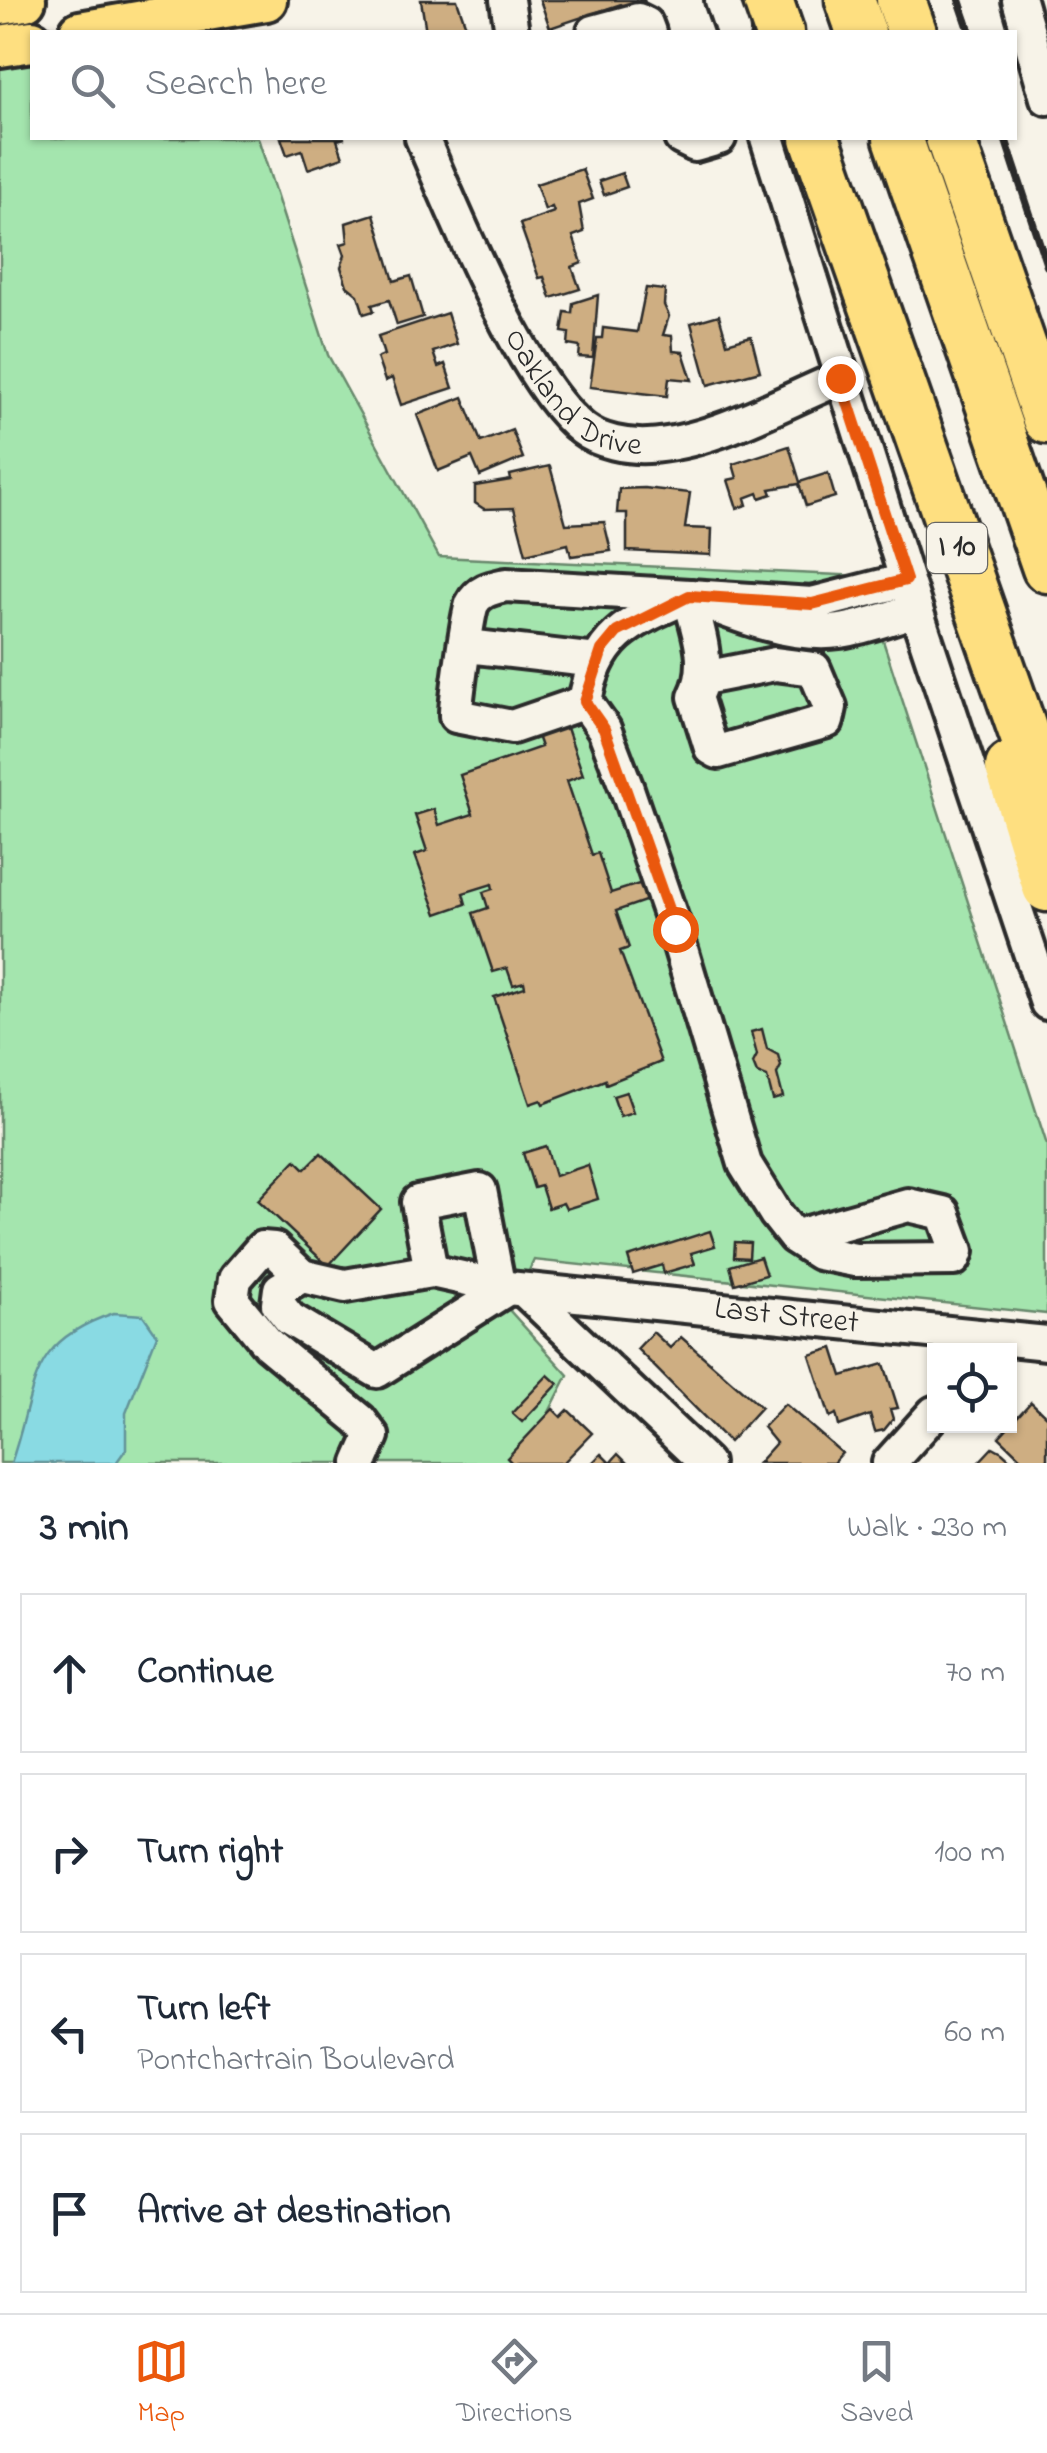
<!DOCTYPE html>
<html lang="en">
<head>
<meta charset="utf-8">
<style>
	:root { --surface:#fff; --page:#f2f2f3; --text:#1f2937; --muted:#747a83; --line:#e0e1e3; --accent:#ea580c }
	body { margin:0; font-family:"Indie Flower",sans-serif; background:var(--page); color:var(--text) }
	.controls { position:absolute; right:30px; bottom:30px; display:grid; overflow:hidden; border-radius:0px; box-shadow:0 2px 8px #0004 }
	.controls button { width:90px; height:90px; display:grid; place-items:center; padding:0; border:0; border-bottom:2px solid var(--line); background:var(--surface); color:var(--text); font:50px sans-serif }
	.stop { position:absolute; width:30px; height:30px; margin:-22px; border:8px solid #ea580c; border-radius:50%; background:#fff }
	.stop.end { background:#ea580c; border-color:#fff; box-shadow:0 2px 10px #0008 }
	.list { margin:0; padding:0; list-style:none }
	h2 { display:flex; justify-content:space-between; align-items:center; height:130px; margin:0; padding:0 40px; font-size:42px }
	h2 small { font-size:32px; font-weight:400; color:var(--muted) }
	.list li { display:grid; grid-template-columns:65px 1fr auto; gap:30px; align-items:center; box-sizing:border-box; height:160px; margin:0 20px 20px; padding:0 20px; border:2px solid var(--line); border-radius:0px }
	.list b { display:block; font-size:38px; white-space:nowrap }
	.list p { margin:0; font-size:32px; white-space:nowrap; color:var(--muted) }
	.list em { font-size:32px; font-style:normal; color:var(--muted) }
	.icon { flex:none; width:55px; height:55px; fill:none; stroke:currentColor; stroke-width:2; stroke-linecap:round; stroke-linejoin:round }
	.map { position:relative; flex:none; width:1047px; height:1463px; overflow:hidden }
	.search { position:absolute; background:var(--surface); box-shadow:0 2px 8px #0004; left:30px; right:30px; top:30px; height:110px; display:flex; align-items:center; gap:25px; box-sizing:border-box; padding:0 35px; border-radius:0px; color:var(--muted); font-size:38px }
	.sheet { height:850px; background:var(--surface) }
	nav { display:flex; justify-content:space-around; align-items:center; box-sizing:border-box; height:140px; border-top:2px solid var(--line); background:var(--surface); font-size:28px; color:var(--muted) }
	nav a { display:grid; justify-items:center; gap:5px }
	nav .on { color:var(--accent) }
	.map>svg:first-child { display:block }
	.green { fill:#a4e5ae; stroke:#68886c; stroke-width:2.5 }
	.water { fill:#89dae3; stroke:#639499; stroke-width:2.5 }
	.building { fill:#ceae82; stroke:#2b2b2b; stroke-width:2.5 }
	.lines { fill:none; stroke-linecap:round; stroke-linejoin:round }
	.minor-casing { stroke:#2b2b2b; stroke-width:40 }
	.major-casing { stroke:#2b2b2b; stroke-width:48 }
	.highway-casing { stroke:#2b2b2b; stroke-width:55 }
	.minor { stroke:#f7f3e8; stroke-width:32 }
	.major { stroke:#fedf80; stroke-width:40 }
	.highway { stroke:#fedf80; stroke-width:48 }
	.rail { stroke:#2b2b2b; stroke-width:8 }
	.route { stroke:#ea580c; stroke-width:12 }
	.labels { text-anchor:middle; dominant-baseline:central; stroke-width:8; stroke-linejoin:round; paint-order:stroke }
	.shield { fill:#f7f3e8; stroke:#686764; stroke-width:2.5 }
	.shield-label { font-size:30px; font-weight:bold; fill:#2b2b2b }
	.street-label { font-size:32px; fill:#2b2b2b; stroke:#f7f3e8 }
</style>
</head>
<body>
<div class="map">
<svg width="1047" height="1463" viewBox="0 0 1047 1463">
	<rect width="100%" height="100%" fill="#f7f3e8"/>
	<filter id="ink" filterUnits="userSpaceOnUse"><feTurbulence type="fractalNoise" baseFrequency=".01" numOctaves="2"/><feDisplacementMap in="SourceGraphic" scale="20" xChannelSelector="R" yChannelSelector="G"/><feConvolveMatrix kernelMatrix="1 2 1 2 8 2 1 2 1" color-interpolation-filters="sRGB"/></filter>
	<g filter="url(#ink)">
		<!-- green -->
		<path class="green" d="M32 61V138H258L328 355 439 557 862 576 1047 1145V1314L534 1260 510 1311 568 1375 523 1463H0V66Z"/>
		<!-- water -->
		<path class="water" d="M114 1313 143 1315 157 1335 126 1413V1449L116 1463H11C38 1387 24 1343 114 1313Z"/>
		<!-- building -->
		<g class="building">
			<path d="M421 0H457L468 32H426Z"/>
			<path d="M540 0H644L647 7 625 15 621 4 550 28Z"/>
			<path d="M281 138H345L337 140 343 157 308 169 302 150 287 155Z"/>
			<path d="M582 169 593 199 579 204 584 232 573 236 582 263 572 267 580 289 551 298 544 277 539 278 520 224 554 212 552 207 545 210 536 184Z"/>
			<path d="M622 173 627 187 604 195 599 181Z"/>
			<path d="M374 214 394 281 411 276 423 317 397 325 389 300 372 305 374 311 364 314 358 295 347 286 341 267 345 255 341 244 348 242 346 223Z"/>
			<path d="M646 288 665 290 664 305 669 316 663 335 672 336 673 351 683 352 692 380 669 378 667 396 590 387 597 338H602L603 328 637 332Z"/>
			<path d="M598 295 593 358 579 357 580 347 568 345 569 333 562 332 565 312 572 313 573 303Z"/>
			<path d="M447 313 457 344 433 352 438 367 445 364 453 388 401 405 392 378 385 381 377 358 384 355 378 336Z"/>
			<path d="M719 315 727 343 751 336 760 371 708 385 691 323Z"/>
			<path d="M463 397 481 442 512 430 523 458 480 476 472 457 438 471 417 415Z"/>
			<path d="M789 446 800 482 828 473 835 497 806 506 799 484 770 489 772 494 760 498 758 493 745 498 747 505 737 508 728 480 737 478 733 464Z"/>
			<path d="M550 466 566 524 604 522 611 551 571 556 568 544 526 554 514 508 484 509 475 503V486L511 480 510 475Z"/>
			<path d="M644 488 690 493 685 528 712 529 711 555 627 551V513H617L619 489Z"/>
			<path d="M565 722 583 775 567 781 592 855 598 853 611 893 642 883 648 900 616 911 629 948 620 951 661 1062 606 1084 605 1080 543 1104 541 1100 530 1104 494 997 525 987 524 982 513 985 507 968 493 972 473 913 488 908 483 892 493 889 492 884 463 893 466 904 437 914 415 855 427 851 415 815 434 809 439 825 473 814 460 775 541 747 536 733Z"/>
			<path d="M762 1029 767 1049 778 1055 781 1066 777 1074 783 1097 773 1100 767 1077 757 1073 753 1063 757 1055 751 1032Z"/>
			<path d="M626 1092 633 1112 620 1116 613 1096Z"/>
			<path d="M546 1146 555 1176 588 1165 598 1199 566 1209 563 1203 548 1208 541 1186 534 1188 523 1153Z"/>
			<path d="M321 1153 381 1209 328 1266 258 1200 296 1160 305 1169Z"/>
			<path d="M710 1231 715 1246 691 1253 695 1264 664 1273 662 1265 633 1274 628 1257Z"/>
			<path d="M735 1242 750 1243 749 1258 734 1257Z"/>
			<path d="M760 1257 766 1275 735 1284 730 1266Z"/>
			<path d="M653 1332 670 1348 681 1337 761 1407 729 1442 637 1349Z"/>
			<path d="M833 1348 842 1376 884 1364 898 1408 890 1409 893 1419 884 1430 875 1432 870 1415 839 1426 836 1414 830 1417 810 1355Z"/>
			<path d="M548 1375 558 1384 522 1422 512 1413Z"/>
			<path d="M1031 1402 1047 1417V1463H1026L999 1437Z"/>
			<path d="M785 1404 842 1453 833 1463H758L776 1443 763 1427Z"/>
			<path d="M553 1409 561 1417 568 1410 592 1433 563 1463H512L507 1458Z"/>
			<path d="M993 1447 1002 1452 1014 1463H978Z"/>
			<path d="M601 1454 610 1463 618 1454 627 1463H592Z"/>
		</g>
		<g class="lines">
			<!-- minor casing -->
			<g class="minor-casing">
				<g id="minor">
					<path d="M507 0 512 32"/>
					<path d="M722 0 733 32"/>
					<path d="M1019 0 1047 98"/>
					<path d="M594 32 638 20 646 24 649 32"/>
					<path id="s1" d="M422 138C453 210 523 383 583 429 600 442 627 447 648 446 714 443 781 402 841 378"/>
					<path d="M681 138 695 145 719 138"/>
					<path d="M767 138 916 610 1047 1003"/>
					<path d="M906 580 812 604 689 596C733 614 792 638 840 631 866 627 891 617 916 610"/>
					<path d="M506 585 689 596C632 621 596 634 585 702L512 727 456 716C455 704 468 614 472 604 479 590 493 588 506 585Z"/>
					<path d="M689 596C698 631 712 663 695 697L711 748 718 752 827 721 830 707 814 669 775 664 704 678"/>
					<path d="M467 646 597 661"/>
					<path d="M585 702 604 729 627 789 675 929 745 1164 776 1214 794 1237 819 1253 855 1260 954 1259 957 1251 943 1213 908 1205 794 1237"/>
					<path d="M431 1271 508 1288 377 1371 290 1319 278 1304 280 1289 302 1276 345 1286Z"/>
					<path d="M431 1271 418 1202 480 1190 498 1284"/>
					<path d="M302 1276 274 1249 262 1248 235 1279 232 1300 268 1344 360 1420 372 1436 360 1463"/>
					<path id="s2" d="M508 1288 1047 1343"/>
					<path d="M527 1293 706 1463"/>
					<path d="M889 1463 934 1413"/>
				</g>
			</g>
			<!-- major casing -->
			<g class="major-casing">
				<g id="major">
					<path d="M0 4 25 0"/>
					<path d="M80 32 266 0"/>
					<path d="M0 46 32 41"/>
				</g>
			</g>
			<!-- highway casing -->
			<g class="highway-casing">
				<g id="highway">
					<path d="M768 0 779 32"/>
					<path d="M850 0 861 32"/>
					<path d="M901 0 912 32"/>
					<path d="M815 138 1047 800"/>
					<path d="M898 138 1047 568"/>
					<path d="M950 138 1047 419"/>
					<path d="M1010 767 1047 887"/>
				</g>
			</g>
			<!-- minor -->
			<use href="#minor" class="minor"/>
			<!-- major -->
			<use href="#major" class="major"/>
			<!-- highway -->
			<use href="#highway" class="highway"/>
			<!-- rail -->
			<g class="rail">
				<path d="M959 0 970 32"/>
				<path d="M1005 138 1047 266"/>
			</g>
		</g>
	</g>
	<g class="lines" filter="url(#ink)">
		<!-- route -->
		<path class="route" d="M675 929 604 729 585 702 602 650 617 632 689 596 812 604 906 580 840 378"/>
	</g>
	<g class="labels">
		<!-- shield labels -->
		<rect class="shield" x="927" y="523" width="60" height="50" rx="8"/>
		<g class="shield-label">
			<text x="957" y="548">I 10</text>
		</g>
		<!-- street labels -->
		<g class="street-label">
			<text stroke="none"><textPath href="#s1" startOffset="305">Oakland Drive</textPath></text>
			<text stroke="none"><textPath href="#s2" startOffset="280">Last Street</textPath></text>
		</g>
	</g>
</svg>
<div class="controls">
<button><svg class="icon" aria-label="locate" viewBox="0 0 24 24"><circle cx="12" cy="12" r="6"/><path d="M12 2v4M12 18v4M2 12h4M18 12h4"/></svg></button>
</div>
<div class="stop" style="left:675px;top:929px"></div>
<div class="stop end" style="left:840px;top:378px"></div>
<div class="search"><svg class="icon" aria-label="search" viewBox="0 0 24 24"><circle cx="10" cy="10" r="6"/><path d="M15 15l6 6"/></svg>Search here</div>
</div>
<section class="sheet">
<h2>3 min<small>Walk · 230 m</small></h2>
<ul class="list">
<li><svg class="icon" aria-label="ahead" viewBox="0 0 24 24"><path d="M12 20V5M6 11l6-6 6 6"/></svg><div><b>Continue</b></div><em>70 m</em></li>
<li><svg class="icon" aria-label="right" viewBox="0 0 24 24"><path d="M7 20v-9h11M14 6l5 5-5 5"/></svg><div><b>Turn right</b></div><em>100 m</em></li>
<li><svg class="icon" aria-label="left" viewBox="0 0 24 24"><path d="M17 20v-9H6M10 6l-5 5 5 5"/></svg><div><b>Turn left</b><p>Pontchartrain Boulevard</p></div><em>60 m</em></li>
<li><svg class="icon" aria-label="arrive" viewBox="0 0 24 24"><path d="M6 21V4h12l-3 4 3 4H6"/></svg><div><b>Arrive at destination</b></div></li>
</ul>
</section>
<nav>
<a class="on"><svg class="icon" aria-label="map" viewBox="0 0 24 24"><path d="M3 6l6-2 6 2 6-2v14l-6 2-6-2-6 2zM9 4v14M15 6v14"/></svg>Map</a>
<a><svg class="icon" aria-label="directions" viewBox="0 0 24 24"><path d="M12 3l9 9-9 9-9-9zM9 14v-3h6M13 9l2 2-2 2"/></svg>Directions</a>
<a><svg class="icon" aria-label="saved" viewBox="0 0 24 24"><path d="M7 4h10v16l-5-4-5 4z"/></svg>Saved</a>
</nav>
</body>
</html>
